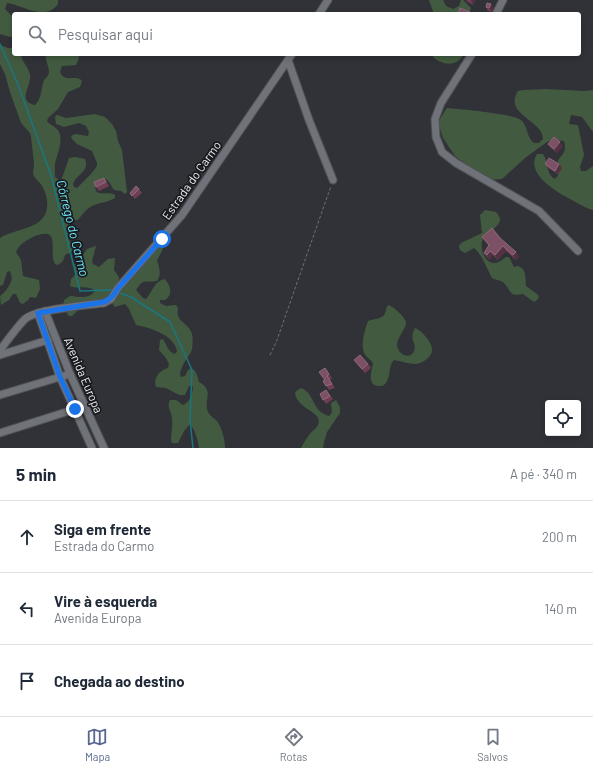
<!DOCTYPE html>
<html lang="pt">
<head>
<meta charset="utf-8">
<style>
	:root { --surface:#fff; --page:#f2f2f3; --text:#1f2937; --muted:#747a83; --line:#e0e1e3; --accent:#596790 }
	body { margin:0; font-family:Barlow,sans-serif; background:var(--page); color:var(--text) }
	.controls { position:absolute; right:12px; bottom:12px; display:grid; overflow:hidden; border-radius:4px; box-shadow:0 2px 6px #0003 }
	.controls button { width:36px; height:36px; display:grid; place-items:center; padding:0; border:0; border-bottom:1px solid var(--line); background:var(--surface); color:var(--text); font:20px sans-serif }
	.stop { position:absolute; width:12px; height:12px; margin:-9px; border:3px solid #1a73e8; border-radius:50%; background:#fff }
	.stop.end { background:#1a73e8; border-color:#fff; box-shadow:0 1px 4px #0008 }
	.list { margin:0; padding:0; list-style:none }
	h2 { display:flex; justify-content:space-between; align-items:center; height:52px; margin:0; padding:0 16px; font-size:17px }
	h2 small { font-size:13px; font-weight:400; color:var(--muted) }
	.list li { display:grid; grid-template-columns:26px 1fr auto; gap:12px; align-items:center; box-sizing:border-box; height:72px; padding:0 16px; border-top:1px solid var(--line) }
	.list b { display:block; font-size:15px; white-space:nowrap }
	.list p { margin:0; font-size:13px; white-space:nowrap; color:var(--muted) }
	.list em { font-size:13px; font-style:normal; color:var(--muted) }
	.icon { flex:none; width:22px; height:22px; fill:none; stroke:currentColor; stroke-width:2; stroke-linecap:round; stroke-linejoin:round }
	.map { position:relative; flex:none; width:593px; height:448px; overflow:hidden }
	.search { position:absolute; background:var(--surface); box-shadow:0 2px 6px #0003; left:12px; right:12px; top:12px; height:44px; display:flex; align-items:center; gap:10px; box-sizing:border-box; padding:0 14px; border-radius:4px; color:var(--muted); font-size:15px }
	.sheet { height:268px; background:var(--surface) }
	nav { display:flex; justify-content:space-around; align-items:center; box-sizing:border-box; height:56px; border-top:1px solid var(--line); background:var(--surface); font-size:11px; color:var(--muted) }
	nav a { display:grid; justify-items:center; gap:2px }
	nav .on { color:var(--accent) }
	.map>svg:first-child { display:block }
	.green { fill:#425b40 }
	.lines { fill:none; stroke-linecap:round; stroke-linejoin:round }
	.stream { stroke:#197782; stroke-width:1.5 }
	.minor-casing { stroke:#4f5155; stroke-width:9 }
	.path { stroke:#707177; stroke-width:1; stroke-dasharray:3 2; stroke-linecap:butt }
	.minor { stroke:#6f7278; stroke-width:7 }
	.wall { fill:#703e54 }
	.shaded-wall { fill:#513142 }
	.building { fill:#7d5165; stroke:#8f697a }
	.route { stroke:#1a73e8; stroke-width:5 }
	.labels { text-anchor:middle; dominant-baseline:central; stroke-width:3.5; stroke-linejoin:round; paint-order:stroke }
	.street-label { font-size:12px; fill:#ebecf0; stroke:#191a1d }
	.water-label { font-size:13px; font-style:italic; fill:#6ce8fa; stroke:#191a1d }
</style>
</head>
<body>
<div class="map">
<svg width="593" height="448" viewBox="0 0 593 448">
	<rect width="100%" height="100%" fill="#303238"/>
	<!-- green -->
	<g class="green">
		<path d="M0 0H58V4C45 22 23 5 7 3L5 9 14 18V36L10 37 0 34Z"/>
		<path d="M429 0H443L446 6 453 9 459 6 461 0H463L471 8 470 11 460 14H434Z"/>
		<path d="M0 45 8 48H14V54H21C22 63 29 67 30 75 32 85 16 101 35 105 42 99 41 88 44 80 55 71 44 64 46 54L78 55 79 58 76 65 62 66 60 72C64 82 72 76 80 79L82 81 80 87 68 92 58 109 48 118 47 121C51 126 57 127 59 132 63 141 58 152 56 160 54 165 55 171 55 177L60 181 62 178 69 158 75 157 85 159C90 172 76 174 73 184L74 187 77 188 91 174 97 166V163L92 151 77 144 72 139 71 136 75 134 88 136 89 132 86 126 79 123 64 127 56 124 55 117 57 115 66 118 95 114 105 117 112 124 116 131 118 141 122 150 127 192 125 194 121 191 114 190C107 178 103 172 95 187L96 191C101 196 108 191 115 195V198C107 203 100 202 92 206 86 209 82 215 78 220H75L70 215 64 217V221C73 228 69 228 68 238 72 246 78 250 65 255L63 261 58 265 55 264C48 251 62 226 35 236 27 240 20 243 16 252L21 260 23 276 39 280 40 289 36 298 30 297 28 300 23 304 20 303 16 294H13L9 300 1 305 0 296C6 292 11 284 12 278L10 271 7 272 3 285 0 286V238C15 228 44 230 47 208 48 200 46 193 42 186 40 182 35 179 33 174L34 163 31 137 30 133 21 123 10 92 5 74 0 64Z"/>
		<path d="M431 54H463V55C457 68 438 65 431 54Z"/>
		<path d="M545 89 584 91 593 90V132L582 117 571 115 569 124 578 125 584 155 580 167 581 171H586L593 166V210L589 209C573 200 522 179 537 154H543C549 163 545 171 554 179L558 176V160C563 154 567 150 564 141L552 140 547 142 525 158 502 179 490 180 472 169 455 156 443 138 438 122 447 108C459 109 514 114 521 120 528 126 526 137 534 143H539L543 139C543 120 503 115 518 91 526 89 536 90 545 89Z"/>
		<path d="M485 210 496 212C509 226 486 229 482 241 480 249 485 264 495 263 499 263 503 259 506 257H509L514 267 518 266C527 269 525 278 526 286L537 294 539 297 537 300 534 302 523 294C508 297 512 291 504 283 501 280 496 280 492 278 487 269 482 254 474 248L465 253 460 250 459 246 461 243 482 233 480 215Z"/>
		<path d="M160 239 165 240 162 251 157 260C159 267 162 274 157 281 144 283 144 278 136 290L143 298 146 299C152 292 155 281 164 279 171 284 173 295 165 300H160V303L166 306 176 305 178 308C175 323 189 322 192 334 193 337 193 349 191 352 186 360 182 364 180 374L181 377 185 376 188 370 191 368C197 371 197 376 199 382 215 391 203 400 208 412 210 416 214 418 217 421 222 428 225 440 225 448H199C198 441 195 429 190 424L184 431 178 443H172L171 440C171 433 173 426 172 419 172 411 166 408 170 400H176L183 405C190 402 192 395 193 388L192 385 189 386 185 395H179L166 388 156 387C153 378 159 371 168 368L169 364 166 358 159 350 160 340 163 339C167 345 167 351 175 354L177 351C174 337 158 331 145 327 142 326 139 326 136 325L129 309 125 304 115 307 111 302 79 309 72 316H69L63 307 64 300 70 296C79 297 90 299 95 291 87 284 78 290 70 286L71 279 76 274 74 265 83 255 87 249 96 246 92 261 93 264 99 267 108 259 115 258 114 270 119 277 118 284 122 287 129 282 140 268 154 242Z"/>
		<path d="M388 305C393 306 404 316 406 322 407 328 397 337 397 345 398 356 414 362 415 346 412 339 411 336 415 328 421 330 433 343 432 350 432 357 423 363 416 364 409 364 401 361 394 360 388 366 391 374 387 381 386 384 383 386 380 386 366 387 372 370 373 363 371 360 368 358 366 356 359 347 365 330 368 321 373 319 381 319 384 315 387 311 385 309 388 305Z"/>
		<path d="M301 388C315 393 311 411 329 416 334 412 331 408 331 403L336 400 340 407V413L327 432 324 442 323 448H301C303 444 306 439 309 435 312 431 316 429 318 425 324 411 296 410 295 392Z"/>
	</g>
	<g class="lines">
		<!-- stream -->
		<g class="stream">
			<path d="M0 44 17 82 51 175 80 291 111 290 114 291"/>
			<path d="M117 292 131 297 170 322 192 370 190 420 193 448"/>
		</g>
		<!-- minor casing -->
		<g class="minor-casing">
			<g id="minor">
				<path d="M319 14 328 0"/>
				<path d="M496 14 503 0"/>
				<path d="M472 54 441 103 435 119 436 137 442 152 456 163 539 211 578 251"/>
				<path d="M288 60 309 120 333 180"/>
				<path d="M45 311 70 374 104 448"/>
				<path d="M38 313 60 377 92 448"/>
				<path d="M0 350C8 340 16 328 25 319 36 309 87 305 104 303L111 299 118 288 182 215 292 54"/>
				<path d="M0 355 48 340"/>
				<path d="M0 395 70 374"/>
				<path d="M0 433 85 406"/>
			</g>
		</g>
		<!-- path -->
		<path class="path" d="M270 355 277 340 331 186"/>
		<!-- minor -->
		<use href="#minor" class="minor"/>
	</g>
	<!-- wall -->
	<g class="wall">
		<path d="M466 0H475L473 5 468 2Z"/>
		<path d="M486 7 494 8 492 12 488 11Z"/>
		<path d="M548 144 563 146 557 153 551 148Z"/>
		<path d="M545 164H559L562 168 558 174 548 168Z"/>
		<path d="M104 178 109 186 99 191 96 187Z"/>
		<path d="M139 189 142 193 135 199 130 193Z"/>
		<path d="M482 237 500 238 516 252 519 257 516 260 506 251 498 260 493 255 490 260 487 257 484 253 489 245Z"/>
		<path d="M354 360 368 364 371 368 365 373Z"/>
		<path d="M325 368 332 378 330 380 335 388 329 390 323 381 325 380Z"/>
		<path d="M326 390 333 399 326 404 320 394Z"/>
	</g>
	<!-- shaded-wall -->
	<g class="shaded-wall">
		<path d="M471 0H475L473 5 471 1Z"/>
		<path d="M491 4 494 8 492 12 489 8Z"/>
		<path d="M560 142 563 146 557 153 554 149Z"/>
		<path d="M559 164 562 168 558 174 555 171Z"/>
		<path d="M503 246 506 251 498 260 495 255Z"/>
		<path d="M490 251 493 255 490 260 487 255Z"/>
		<path d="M516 252 519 257 516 260 513 255Z"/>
	</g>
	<!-- building -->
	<g class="building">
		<path d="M487 3 491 4 489 8 486 7Z"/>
		<path d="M460 8 470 12V14H458Z"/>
		<path d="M554 137 560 142 554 149 548 144Z"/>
		<path d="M549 158 559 164 555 171 545 164Z"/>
		<path d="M104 178 106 182 96 187 94 182Z"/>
		<path d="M136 186 139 189 132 196 130 193Z"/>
		<path d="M492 228 500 238 516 252 513 255 503 246 495 255 490 251 487 255 484 253 489 245 482 237Z"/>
		<path d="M360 355 368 364 362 369 354 360Z"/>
		<path d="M325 368 329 374 327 376 332 384 326 386 323 381 325 380 319 372Z"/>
		<path d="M326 390 330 396 323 400 320 394Z"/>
	</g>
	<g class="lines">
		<!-- route -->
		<path class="route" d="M75 409 60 377 38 313 104 302C111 299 114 295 118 288L162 239"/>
	</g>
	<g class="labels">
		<!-- street labels -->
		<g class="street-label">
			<text transform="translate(191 180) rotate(-55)">Estrada do Carmo</text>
			<text transform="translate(84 375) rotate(67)">Avenida Europa</text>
		</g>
		<!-- water labels -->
		<g class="water-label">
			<text transform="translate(73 228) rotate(76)">Córrego do Carmo</text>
		</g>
	</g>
</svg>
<div class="controls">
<button><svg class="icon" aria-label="locate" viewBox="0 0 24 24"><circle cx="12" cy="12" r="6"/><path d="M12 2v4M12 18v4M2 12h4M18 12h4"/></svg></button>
</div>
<div class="stop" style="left:162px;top:239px"></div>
<div class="stop end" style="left:75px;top:409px"></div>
<div class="search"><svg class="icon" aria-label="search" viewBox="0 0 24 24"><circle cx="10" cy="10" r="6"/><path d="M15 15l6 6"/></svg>Pesquisar aqui</div>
</div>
<section class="sheet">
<h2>5 min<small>A pé · 340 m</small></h2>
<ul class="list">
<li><svg class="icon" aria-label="ahead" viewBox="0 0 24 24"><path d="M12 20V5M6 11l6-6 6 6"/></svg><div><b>Siga em frente</b><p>Estrada do Carmo</p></div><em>200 m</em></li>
<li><svg class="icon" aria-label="left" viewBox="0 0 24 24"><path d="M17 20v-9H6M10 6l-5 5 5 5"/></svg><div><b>Vire à esquerda</b><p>Avenida Europa</p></div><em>140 m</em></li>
<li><svg class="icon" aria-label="arrive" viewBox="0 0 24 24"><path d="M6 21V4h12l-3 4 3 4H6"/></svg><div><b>Chegada ao destino</b></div></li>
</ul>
</section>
<nav>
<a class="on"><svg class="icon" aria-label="map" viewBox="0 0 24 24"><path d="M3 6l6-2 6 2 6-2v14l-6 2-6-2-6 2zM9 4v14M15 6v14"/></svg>Mapa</a>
<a><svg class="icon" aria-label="directions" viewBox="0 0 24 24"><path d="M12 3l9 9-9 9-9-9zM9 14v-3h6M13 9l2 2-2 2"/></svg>Rotas</a>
<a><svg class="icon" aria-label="saved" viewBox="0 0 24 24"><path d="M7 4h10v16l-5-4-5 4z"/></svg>Salvos</a>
</nav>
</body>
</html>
